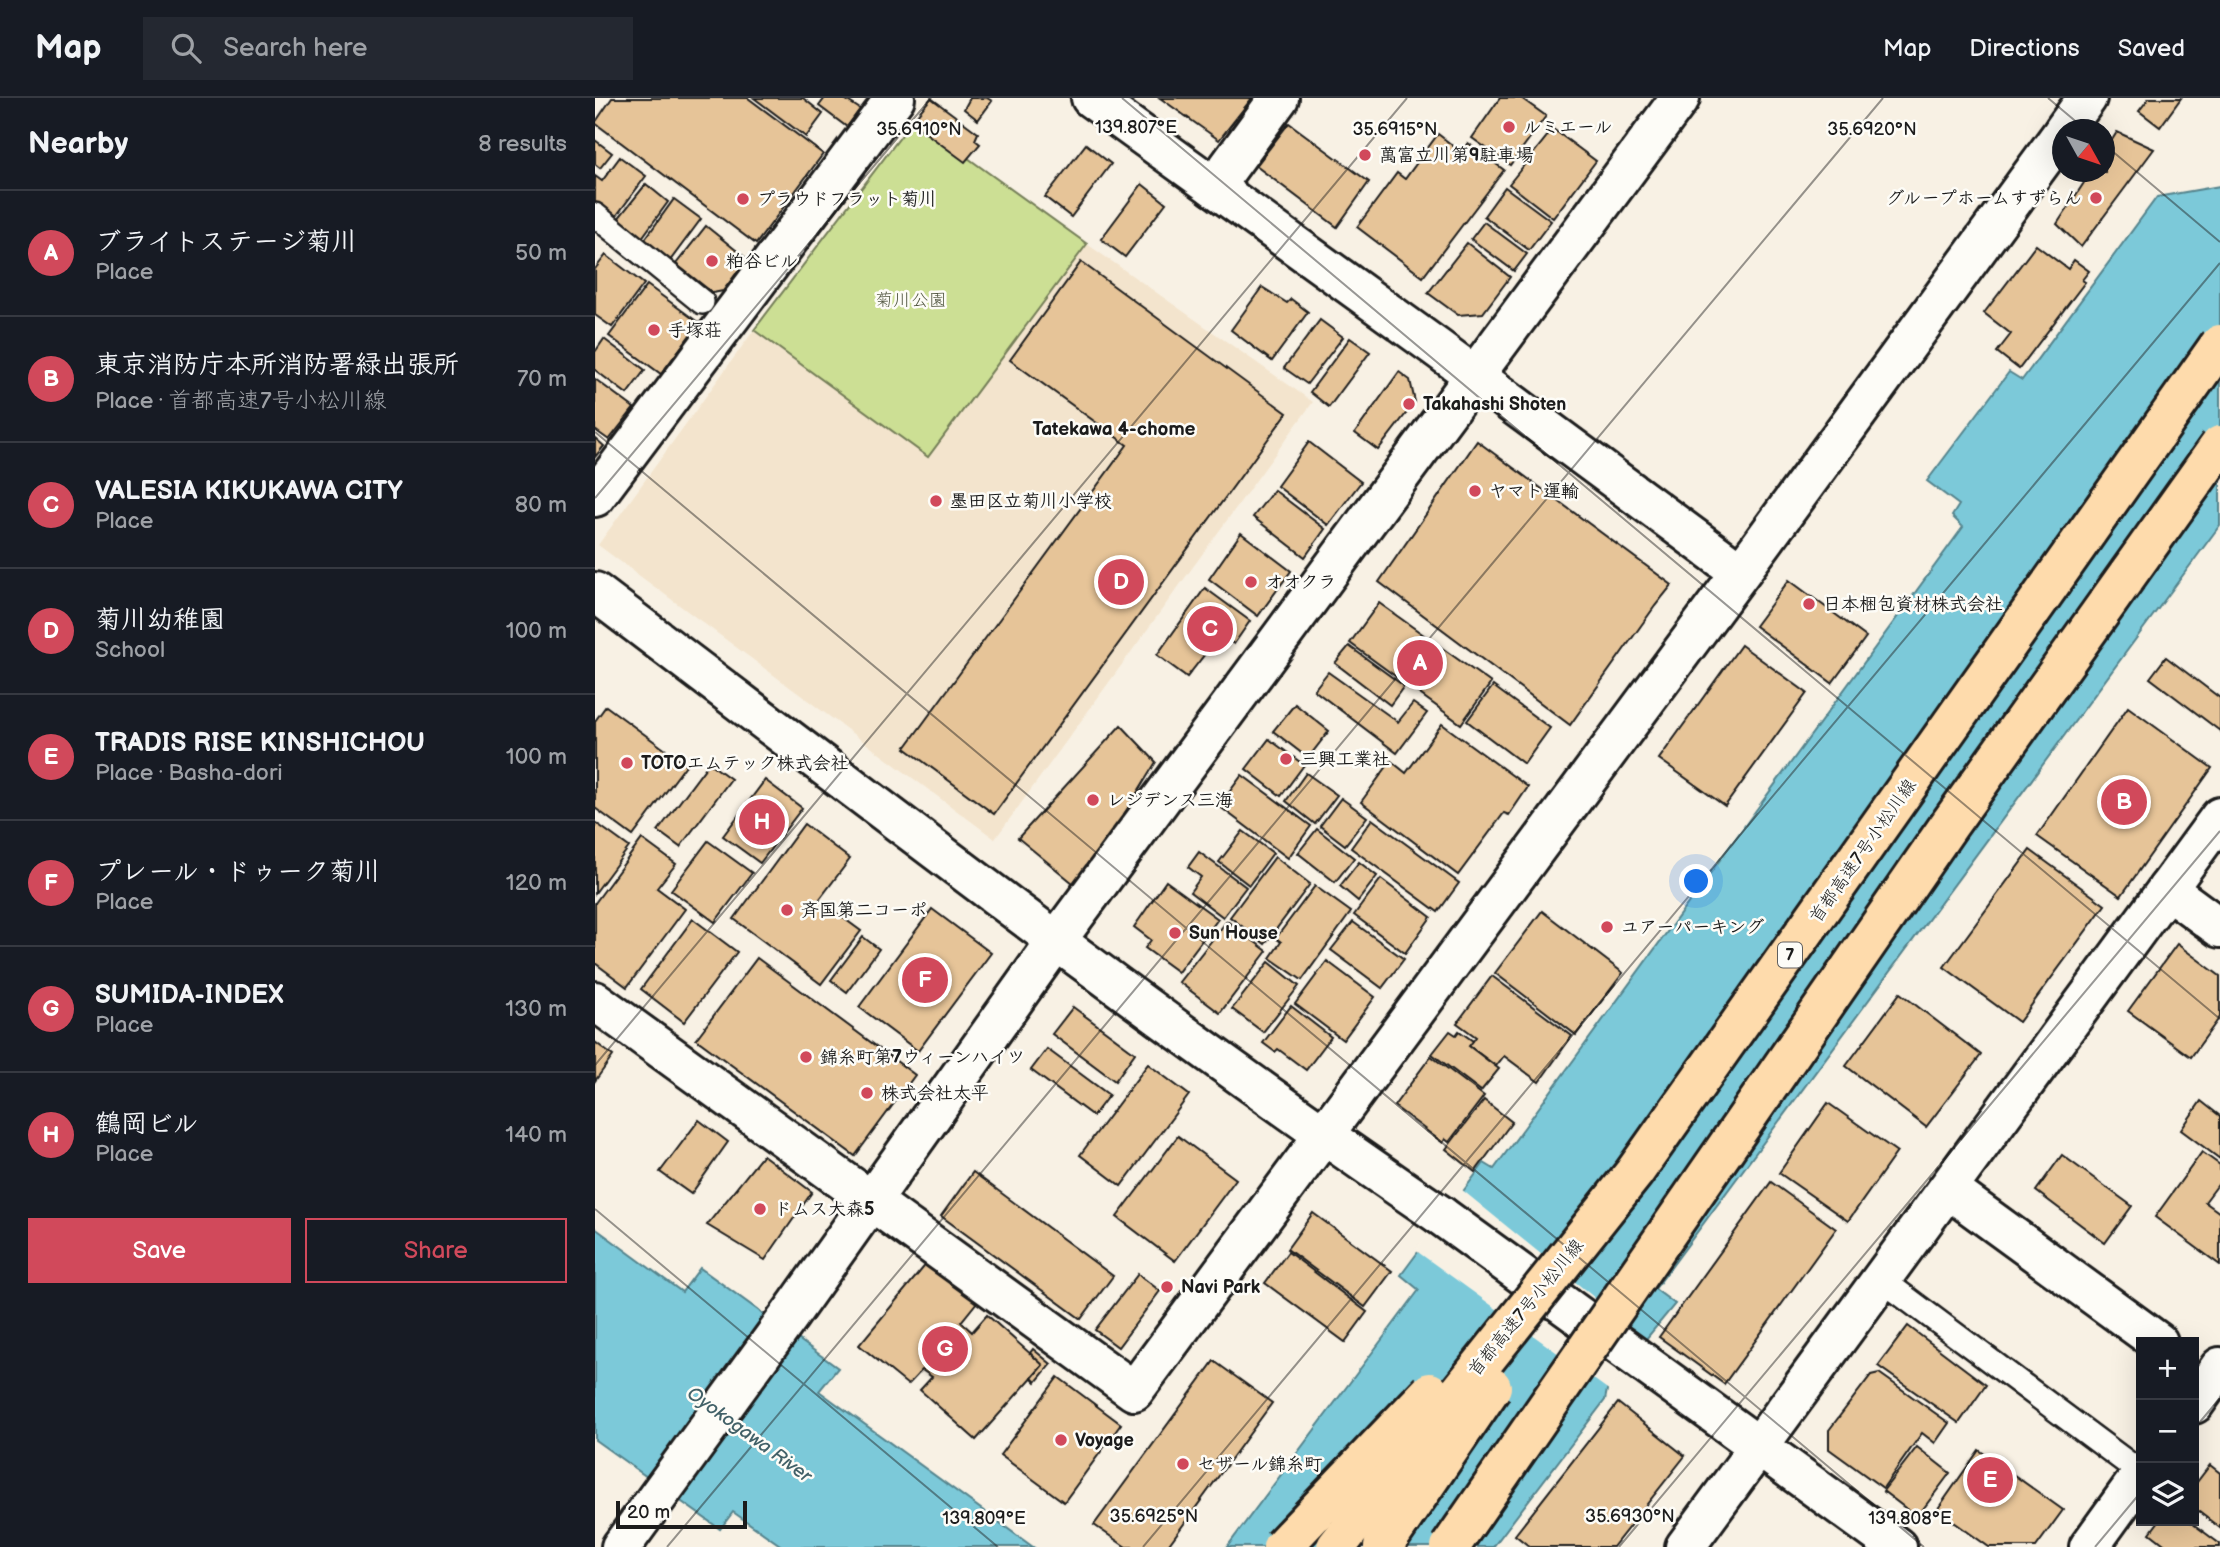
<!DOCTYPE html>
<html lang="en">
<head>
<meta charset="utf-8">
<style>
	:root { --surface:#171b24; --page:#242831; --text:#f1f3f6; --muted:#9ea1a6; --line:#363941; --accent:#d1495b }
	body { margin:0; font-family:"Balsamiq Sans","Klee One",sans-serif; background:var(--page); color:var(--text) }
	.controls { position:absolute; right:21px; bottom:21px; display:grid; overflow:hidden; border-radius:0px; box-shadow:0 7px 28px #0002 }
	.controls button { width:63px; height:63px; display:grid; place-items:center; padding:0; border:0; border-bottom:2px solid var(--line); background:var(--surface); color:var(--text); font:35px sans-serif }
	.compass { position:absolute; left:1457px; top:21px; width:63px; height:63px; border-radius:50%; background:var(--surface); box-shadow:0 7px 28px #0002; rotate:130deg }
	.scale { position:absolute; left:21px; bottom:18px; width:131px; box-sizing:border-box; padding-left:7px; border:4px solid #1c1c1c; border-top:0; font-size:19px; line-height:24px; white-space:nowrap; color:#1c1c1c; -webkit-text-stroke:5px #fdfcf7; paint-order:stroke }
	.you { position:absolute; left:1102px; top:784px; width:24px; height:24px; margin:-18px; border:5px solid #fff; border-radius:50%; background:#1a73e8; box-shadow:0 0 0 10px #1a73e833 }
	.badge { display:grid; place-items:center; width:46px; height:46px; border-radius:50%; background:var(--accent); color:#fff; font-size:23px; font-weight:700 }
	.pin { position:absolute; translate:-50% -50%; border:4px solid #fff; box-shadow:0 2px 7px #0006 }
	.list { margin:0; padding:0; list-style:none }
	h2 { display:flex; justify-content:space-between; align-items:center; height:91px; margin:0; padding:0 28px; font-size:30px }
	h2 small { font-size:23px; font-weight:400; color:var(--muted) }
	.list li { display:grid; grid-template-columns:46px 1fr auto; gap:21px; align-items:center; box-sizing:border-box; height:126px; padding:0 28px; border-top:2px solid var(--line) }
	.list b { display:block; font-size:26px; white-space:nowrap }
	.list p { margin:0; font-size:23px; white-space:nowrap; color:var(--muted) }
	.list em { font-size:23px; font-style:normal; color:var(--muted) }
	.actions { display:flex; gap:14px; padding:21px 28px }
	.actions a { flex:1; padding:16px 0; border:2px solid var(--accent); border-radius:0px; text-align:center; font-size:24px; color:var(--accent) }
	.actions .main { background:var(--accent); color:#fff }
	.icon { flex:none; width:38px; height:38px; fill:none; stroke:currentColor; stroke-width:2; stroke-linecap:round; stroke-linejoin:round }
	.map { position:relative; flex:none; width:1625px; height:1449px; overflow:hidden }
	header { display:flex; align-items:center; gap:42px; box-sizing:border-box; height:98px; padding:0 35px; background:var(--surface); border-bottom:2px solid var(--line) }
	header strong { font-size:33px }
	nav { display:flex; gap:38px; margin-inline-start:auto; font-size:24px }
	.search { width:490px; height:63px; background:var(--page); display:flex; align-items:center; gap:18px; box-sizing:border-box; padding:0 24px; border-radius:0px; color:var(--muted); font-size:26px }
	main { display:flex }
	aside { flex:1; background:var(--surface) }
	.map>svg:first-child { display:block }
	.built { fill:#f3e4cd }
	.green { fill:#ccdf94; stroke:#747e58; stroke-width:2 }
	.water { fill:#7bc9d9; stroke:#55848d; stroke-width:2 }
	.pier { fill:#f8f1e4 }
	.building { fill:#e6c498; stroke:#1c1c1c; stroke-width:2 }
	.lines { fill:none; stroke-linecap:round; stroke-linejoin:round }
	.lane-casing { stroke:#1c1c1c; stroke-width:28 }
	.street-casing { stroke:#1c1c1c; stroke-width:44 }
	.secondary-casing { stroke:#1c1c1c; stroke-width:44 }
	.lane { stroke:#fdfcf7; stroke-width:23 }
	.street { stroke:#fdfcf7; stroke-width:38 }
	.secondary { stroke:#fdfcf7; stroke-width:38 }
	.highway-bridge-casing { stroke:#1c1c1c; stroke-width:44; stroke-linecap:butt }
	.highway-bridge { stroke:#fedbac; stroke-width:38 }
	.ticks { fill:none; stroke:#1c1c1c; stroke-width:2; stroke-opacity:0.45 }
	.poi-dot { fill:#d1495b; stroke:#fdfcf7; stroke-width:2.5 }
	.labels { text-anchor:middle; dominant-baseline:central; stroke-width:5; stroke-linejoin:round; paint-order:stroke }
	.shield { fill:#fdfcf7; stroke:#605f5e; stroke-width:2 }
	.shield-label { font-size:16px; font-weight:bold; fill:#1c1c1c }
	.poi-label { font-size:18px; font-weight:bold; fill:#1c1c1c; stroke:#fdfcf7; text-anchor:start }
	.park-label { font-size:18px; fill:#515640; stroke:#fdfcf7 }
	.street-label { font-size:18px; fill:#1c1c1c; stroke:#fdfcf7 }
	.neighbourhood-label { font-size:19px; font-weight:bold; fill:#1c1c1c; stroke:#fdfcf7 }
	.water-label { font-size:19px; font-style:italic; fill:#426168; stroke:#fdfcf7 }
	.ticks-label { font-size:18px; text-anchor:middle; fill:#1c1c1c; stroke:#fdfcf7; stroke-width:5; stroke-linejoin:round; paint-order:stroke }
</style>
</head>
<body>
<header>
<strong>Map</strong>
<div class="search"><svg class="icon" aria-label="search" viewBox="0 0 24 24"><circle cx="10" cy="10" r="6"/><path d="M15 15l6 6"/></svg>Search here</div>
<nav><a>Map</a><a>Directions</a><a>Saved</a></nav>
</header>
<main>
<aside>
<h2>Nearby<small>8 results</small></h2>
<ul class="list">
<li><span class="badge">A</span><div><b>ブライトステージ菊川</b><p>Place</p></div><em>50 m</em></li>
<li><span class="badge">B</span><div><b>東京消防庁本所消防署緑出張所</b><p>Place · 首都高速7号小松川線</p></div><em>70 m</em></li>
<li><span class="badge">C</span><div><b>VALESIA KIKUKAWA CITY</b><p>Place</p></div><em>80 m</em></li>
<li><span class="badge">D</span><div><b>菊川幼稚園</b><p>School</p></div><em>100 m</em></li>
<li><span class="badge">E</span><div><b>TRADIS RISE KINSHICHOU</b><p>Place · Basha-dori</p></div><em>100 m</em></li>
<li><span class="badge">F</span><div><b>プレール・ドゥーク菊川</b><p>Place</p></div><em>120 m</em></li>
<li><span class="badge">G</span><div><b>SUMIDA-INDEX</b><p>Place</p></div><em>130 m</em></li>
<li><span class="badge">H</span><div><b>鶴岡ビル</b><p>Place</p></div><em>140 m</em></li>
</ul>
<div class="actions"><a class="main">Save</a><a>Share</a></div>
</aside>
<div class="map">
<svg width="1625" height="1449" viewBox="0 0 1625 1449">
	<rect width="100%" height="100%" fill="#f8f1e4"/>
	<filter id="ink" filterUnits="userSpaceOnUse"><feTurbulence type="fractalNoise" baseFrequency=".0143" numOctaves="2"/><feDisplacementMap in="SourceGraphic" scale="14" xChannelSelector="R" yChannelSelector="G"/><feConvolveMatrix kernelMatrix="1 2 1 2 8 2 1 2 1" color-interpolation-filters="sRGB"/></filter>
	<g filter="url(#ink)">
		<!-- built -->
		<path class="built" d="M492 146 718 304 400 741 3 447 159 232 333 359Z"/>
		<!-- green -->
		<path class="green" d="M319 21 492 146 333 359 159 232Z"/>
		<!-- water -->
		<g class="water">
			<path d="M1625 88V427L1060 1191 1080 1206 1013 1287 1010 1302 898 1449H632L824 1192 806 1177 889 1065 899 1071 1368 429 1357 418 1364 407 1332 383 1414 274 1427 282 1562 99Z"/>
			<path d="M0 1130 87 1194 105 1170 243 1270 224 1293 438 1449H188L138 1414 125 1431 0 1342Z"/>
		</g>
		<!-- pier -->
		<path class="pier" d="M866 1091 1054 1244 1016 1289 1015 1293 820 1152Z"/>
		<!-- building -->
		<g class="building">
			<path d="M17 0H153L228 56 161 146 0 25Z"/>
			<path d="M159 0H208L228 16 211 39Z"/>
			<path d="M230 0H248L265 11 252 29 224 8Z"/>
			<path d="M336 0 383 35 380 42 385 46 370 64 316 24Z"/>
			<path d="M375 0H392L397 3 383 22 369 11Z"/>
			<path d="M565 0H657L624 42Z"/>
			<path d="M905 0H926L951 18 915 67 877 40Z"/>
			<path d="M1554 0H1586L1565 29 1544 13Z"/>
			<path d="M694 25 774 84 742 129 661 68Z"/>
			<path d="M958 31 1001 63 958 120 914 86Z"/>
			<path d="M1522 34 1559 51 1486 149 1462 126 1496 74H1510V53Z"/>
			<path d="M843 36 866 54 873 45 909 72 828 179 762 129 802 75 810 81Z"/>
			<path d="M0 42 17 55 5 70 0 66Z"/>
			<path d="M491 46 516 66 476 119 450 99Z"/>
			<path d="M25 59 51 78 19 121 0 107V78L7 83Z"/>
			<path d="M51 86 73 104 46 141 22 122Z"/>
			<path d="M547 86 571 105 530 159 506 141Z"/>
			<path d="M910 89 956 123 934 152 889 118Z"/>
			<path d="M79 101 106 121 74 164 48 144Z"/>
			<path d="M889 124 932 156 919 173 876 141Z"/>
			<path d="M111 128 152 161 128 193 118 195 81 166Z"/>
			<path d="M872 145 915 179 888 215 863 217 833 195Z"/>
			<path d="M1441 147 1473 171 1479 162 1494 173 1487 182 1490 184 1424 271 1402 254 1416 236 1389 215Z"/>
			<path d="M11 157 49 186 17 229 0 217V171Z"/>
			<path d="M486 164 692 315 399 716 310 650 532 347 415 262Z"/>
			<path d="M52 187 104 225 66 276 14 238Z"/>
			<path d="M667 189 692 205 696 201 713 214 677 263 636 232Z"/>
			<path d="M725 222 748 239 712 286 689 270Z"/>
			<path d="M755 240 775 254 734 309 715 294Z"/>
			<path d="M9 241 50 272 32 296 0 272V254Z"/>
			<path d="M804 274 815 282 820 304 783 352 760 335Z"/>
			<path d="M0 281 39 310 14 342 0 332Z"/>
			<path d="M0 340 9 348 0 359Z"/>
			<path d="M882 343 1077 487 1060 508 975 627 784 484Z"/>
			<path d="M714 344 766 384 733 427 682 388Z"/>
			<path d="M679 392 730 431 710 459 658 419Z"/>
			<path d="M646 435 696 473 663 518 614 481Z"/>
			<path d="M1194 482 1271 539 1237 585 1160 528Z"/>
			<path d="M610 490 655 523 639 546 624 538 592 579 562 557Z"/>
			<path d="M784 505 896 585 866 626 755 545Z"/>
			<path d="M1146 547 1212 595 1130 708 1064 661Z"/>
			<path d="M754 548 809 588 795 607 740 565Z"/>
			<path d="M1571 559 1625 600V633L1555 580Z"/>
			<path d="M733 574 803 624 818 605 832 615 802 655 719 592Z"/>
			<path d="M898 588 955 630 929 666 872 623Z"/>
			<path d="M700 606 734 633 713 660 678 633Z"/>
			<path d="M11 608 91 667 38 738 0 710V623Z"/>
			<path d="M1533 609 1617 670 1526 798 1442 738Z"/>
			<path d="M847 626 933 689 914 717 909 715 863 777 766 704 796 663 811 675Z"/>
			<path d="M526 627 561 664 484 790 423 740Z"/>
			<path d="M674 641 709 667 686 698 651 671Z"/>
			<path d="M114 665 136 681 85 749 63 733Z"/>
			<path d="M711 675 742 697 720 726 691 703Z"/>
			<path d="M647 677 716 728 693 760 624 708Z"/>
			<path d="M170 682 207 710 165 765 128 738Z"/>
			<path d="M746 700 772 719 750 747 725 728Z"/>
			<path d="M777 721 864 785 843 814 756 750Z"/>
			<path d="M1 725 34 749 0 795V727Z"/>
			<path d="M209 726 255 761 224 802 266 833 226 886 139 821Z"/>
			<path d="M722 731 759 760 740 784 703 755Z"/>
			<path d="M648 733 678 755 654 787 624 764Z"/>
			<path d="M47 741 81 766 62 790 90 811 32 889 0 865V805Z"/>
			<path d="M113 743 157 775 120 824 76 792Z"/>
			<path d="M1435 752 1510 807 1424 924 1349 869Z"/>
			<path d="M604 754 651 789 628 819 595 794 606 779 593 769Z"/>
			<path d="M680 759 715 786 670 846 635 819Z"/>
			<path d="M764 764 782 778 763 803 745 788Z"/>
			<path d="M786 781 836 819 810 855 759 817Z"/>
			<path d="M571 783 623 821 583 874 550 850 556 842 539 829Z"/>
			<path d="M720 788 756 814 707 882 675 860 686 844 681 840Z"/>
			<path d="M337 811 396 855 323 953 264 909Z"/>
			<path d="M947 813 1028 875 981 937 900 875Z"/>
			<path d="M98 821 142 854 89 924 46 891Z"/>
			<path d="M632 823 672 853 625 915 584 884Z"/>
			<path d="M758 824 809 861 787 890 736 852Z"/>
			<path d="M268 839 284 851 252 894 236 882Z"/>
			<path d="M1582 846 1625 878V919L1596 959 1533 913Z"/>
			<path d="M162 860 320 977 260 1058 101 941Z"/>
			<path d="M732 863 780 899 748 942 700 906Z"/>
			<path d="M674 864 704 888 668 934 637 911Z"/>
			<path d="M897 878 977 938 944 984 909 958 901 968 874 948 881 939 862 925Z"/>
			<path d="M1305 895 1386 957 1331 1029 1251 968Z"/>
			<path d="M696 908 736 939 711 972 683 951 680 954 668 945Z"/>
			<path d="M478 909 540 955 520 983 457 936Z"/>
			<path d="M855 933 861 937 864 933 878 943 874 948 904 971 886 993 837 956Z"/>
			<path d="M0 944 18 958 0 983Z"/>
			<path d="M452 951 514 997 498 1018 436 972Z"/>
			<path d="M836 958 889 998 854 1044 850 1041 848 1045 799 1008Z"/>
			<path d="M553 966 594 997 526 1088 485 1057Z"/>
			<path d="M889 1002 917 1024 880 1074 851 1051Z"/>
			<path d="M1606 1003 1625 1018V1061L1586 1032Z"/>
			<path d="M1233 1005 1302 1054 1253 1123 1184 1075Z"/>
			<path d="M104 1022 133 1044 96 1096 65 1074Z"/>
			<path d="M583 1038 641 1081 580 1163 522 1119Z"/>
			<path d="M1607 1054 1625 1067V1084L1610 1104 1625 1115V1167L1560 1119Z"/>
			<path d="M168 1057 217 1094 170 1162 112 1127Z"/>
			<path d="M1467 1057 1537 1108 1510 1145 1441 1093Z"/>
			<path d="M378 1074 518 1178 486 1221 346 1118Z"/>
			<path d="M1176 1084 1241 1131 1129 1286 1064 1239Z"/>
			<path d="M718 1115 797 1173 770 1209 692 1151Z"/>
			<path d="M693 1154 772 1214 750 1244 670 1185Z"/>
			<path d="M333 1164 382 1204 366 1224 377 1234 392 1217 448 1267 381 1342 325 1292 337 1279 327 1272 313 1287 264 1247Z"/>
			<path d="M543 1176 565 1193 523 1249 500 1232Z"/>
			<path d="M1313 1228 1391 1287 1364 1325 1283 1268Z"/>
			<path d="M438 1251 456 1266 441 1284 437 1280 448 1267 435 1255Z"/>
			<path d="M619 1263 677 1305 572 1449H531L499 1427Z"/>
			<path d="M1284 1275 1354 1325 1340 1345 1327 1335 1288 1390 1234 1351V1332L1276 1277Z"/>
			<path d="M463 1279 526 1326 469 1404 405 1357Z"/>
			<path d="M1023 1305 1090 1358 1018 1449H935L920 1437Z"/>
			<path d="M1322 1349 1355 1375 1322 1419 1288 1393Z"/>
			<path d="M1384 1352 1468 1412 1441 1449H1394L1342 1412Z"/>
			<path d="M1615 1367 1625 1375V1430L1599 1410V1388Z"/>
			<path d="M1564 1423H1594L1625 1446V1449H1573L1555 1435Z"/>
		</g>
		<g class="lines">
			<!-- lane casing -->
			<g class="lane-casing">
				<g id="lane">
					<path d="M0 117 107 204"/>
					<path d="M1287 1182 1546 1375"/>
				</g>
			</g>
			<!-- street casing -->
			<g class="street-casing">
				<g id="street">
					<path d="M496 0 842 250 1145 474"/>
					<path d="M1469 32 1492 0"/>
					<path d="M619 89 684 0"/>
					<path d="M0 399 300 0"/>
					<path d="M1572 791 1625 830"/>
					<path d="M0 903 539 1293 1163 451 1468 34"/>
					<path d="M1353 1091 1563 1244"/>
					<path d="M845 1117 1302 1449"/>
					<path d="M1599 1306 1625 1269"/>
					<path d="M1090 1449 1625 719"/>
					<path d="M1494 1449 1546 1377"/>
				</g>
			</g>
			<!-- secondary casing -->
			<g class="secondary-casing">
				<g id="secondary">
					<path d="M0 494C279 705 555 920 845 1117"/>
					<path d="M26 1449 195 1217 461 843 1085 0"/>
				</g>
			</g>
			<!-- lane -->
			<use href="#lane" class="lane"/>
			<!-- street -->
			<use href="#street" class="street"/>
			<!-- secondary -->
			<use href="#secondary" class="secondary"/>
			<!-- highway-bridge casing -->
			<g class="highway-bridge-casing">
				<g id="highway-bridge">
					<path d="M687 1449 835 1294"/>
					<path d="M741 1449 1039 1075 1625 246"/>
					<path d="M788 1449 897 1289"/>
					<path d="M855 1449 1354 727 1625 347"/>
				</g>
			</g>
			<!-- highway-bridge -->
			<use href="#highway-bridge" class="highway-bridge"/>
		</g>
	</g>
	<!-- ticks -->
	<path class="ticks" d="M527 0 1625 921M1453 0 1491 32M1510 47 1625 144M0 334 1329 1449M0 400 336 0M0 967 812 0M0 1111 403 1449M1599 1331 1625 1300M72 1449 1288 0M548 1449 1625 165M1024 1449 1625 733M1500 1449 1546 1394"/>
	<!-- markers -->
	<g class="poi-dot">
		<circle cx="914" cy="29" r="7"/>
		<circle cx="770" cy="57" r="7"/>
		<circle cx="1501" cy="100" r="7"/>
		<circle cx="148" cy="101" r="7"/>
		<circle cx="117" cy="163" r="7"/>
		<circle cx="59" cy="232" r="7"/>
		<circle cx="814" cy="306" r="7"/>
		<circle cx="880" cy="393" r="7"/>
		<circle cx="341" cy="403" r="7"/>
		<circle cx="656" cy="484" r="7"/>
		<circle cx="1214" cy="506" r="7"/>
		<circle cx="691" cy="661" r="7"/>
		<circle cx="32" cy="665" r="7"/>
		<circle cx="498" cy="702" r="7"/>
		<circle cx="192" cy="812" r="7"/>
		<circle cx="1012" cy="829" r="7"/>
		<circle cx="580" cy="835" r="7"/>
		<circle cx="211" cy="959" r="7"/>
		<circle cx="272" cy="995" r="7"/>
		<circle cx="165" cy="1111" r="7"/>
		<circle cx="572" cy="1189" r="7"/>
		<circle cx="466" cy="1342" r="7"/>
		<circle cx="588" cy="1366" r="7"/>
	</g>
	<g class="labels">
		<!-- shield labels -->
		<rect class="shield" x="1183" y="844.5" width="24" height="25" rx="5"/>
		<g class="shield-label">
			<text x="1195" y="857">7</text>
		</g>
		<!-- poi labels -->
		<g class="poi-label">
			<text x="928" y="29">ルミエール</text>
			<text x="784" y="57">萬富立川第9駐車場</text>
			<text x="1487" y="100" text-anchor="end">グループホームすずらん</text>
			<text x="162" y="101">プラウドフラット菊川</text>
			<text x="131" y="163">粕谷ビル</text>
			<text x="73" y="232">手塚荘</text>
			<text x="828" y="306">Takahashi Shoten</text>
			<text x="894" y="393">ヤマト運輸</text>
			<text x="355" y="403">墨田区立菊川小学校</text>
			<text x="670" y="484">オオクラ</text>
			<text x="1228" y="506">日本梱包資材株式会社</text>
			<text x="705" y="661">三興工業社</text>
			<text x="46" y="665">TOTOエムテック株式会社</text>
			<text x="512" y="702">レジデンス三海</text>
			<text x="206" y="812">斉国第二コーポ</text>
			<text x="1026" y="829">ユアーパーキング</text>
			<text x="594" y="835">Sun House</text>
			<text x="225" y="959">錦糸町第7ウィーンハイツ</text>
			<text x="286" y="995">株式会社太平</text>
			<text x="179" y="1111">ドムス大森5</text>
			<text x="586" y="1189">Navi Park</text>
			<text x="480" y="1342">Voyage</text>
			<text x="602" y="1366">セザール錦糸町</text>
		</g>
		<!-- park labels -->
		<g class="park-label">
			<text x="316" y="202">菊川公園</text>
		</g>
		<!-- street labels -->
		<g class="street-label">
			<text transform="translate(1268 753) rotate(-55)">首都高速7号小松川線</text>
			<text transform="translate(931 1210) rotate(-51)">首都高速7号小松川線</text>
		</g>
		<!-- neighbourhood labels -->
		<g class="neighbourhood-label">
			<text x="519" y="331">Tatekawa 4-chome</text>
		</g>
		<!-- water labels -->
		<g class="water-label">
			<text transform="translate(154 1337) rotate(36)">Oyokogawa River</text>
		</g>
	</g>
	<g class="ticks-label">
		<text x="541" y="35">139.807°E</text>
		<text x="324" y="37">35.6910°N</text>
		<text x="800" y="37">35.6915°N</text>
		<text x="1277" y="37">35.6920°N</text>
		<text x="559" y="1424">35.6925°N</text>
		<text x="1035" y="1424">35.6930°N</text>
		<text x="389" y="1426">139.809°E</text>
		<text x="1315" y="1426">139.808°E</text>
	</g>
</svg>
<div class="controls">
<button>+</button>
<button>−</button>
<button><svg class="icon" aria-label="layers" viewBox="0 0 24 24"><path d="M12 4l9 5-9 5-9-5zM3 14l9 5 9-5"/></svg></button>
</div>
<svg class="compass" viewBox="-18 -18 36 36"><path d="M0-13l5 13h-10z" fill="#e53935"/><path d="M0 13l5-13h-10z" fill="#9ea1a6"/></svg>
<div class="scale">20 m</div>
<div class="you"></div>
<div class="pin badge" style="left:825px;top:565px">A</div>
<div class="pin badge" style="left:1529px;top:704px">B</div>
<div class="pin badge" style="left:615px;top:531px">C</div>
<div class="pin badge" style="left:526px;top:484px">D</div>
<div class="pin badge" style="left:1395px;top:1382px">E</div>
<div class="pin badge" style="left:330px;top:882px">F</div>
<div class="pin badge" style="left:350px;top:1251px">G</div>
<div class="pin badge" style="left:167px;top:724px">H</div>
</div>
</main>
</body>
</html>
